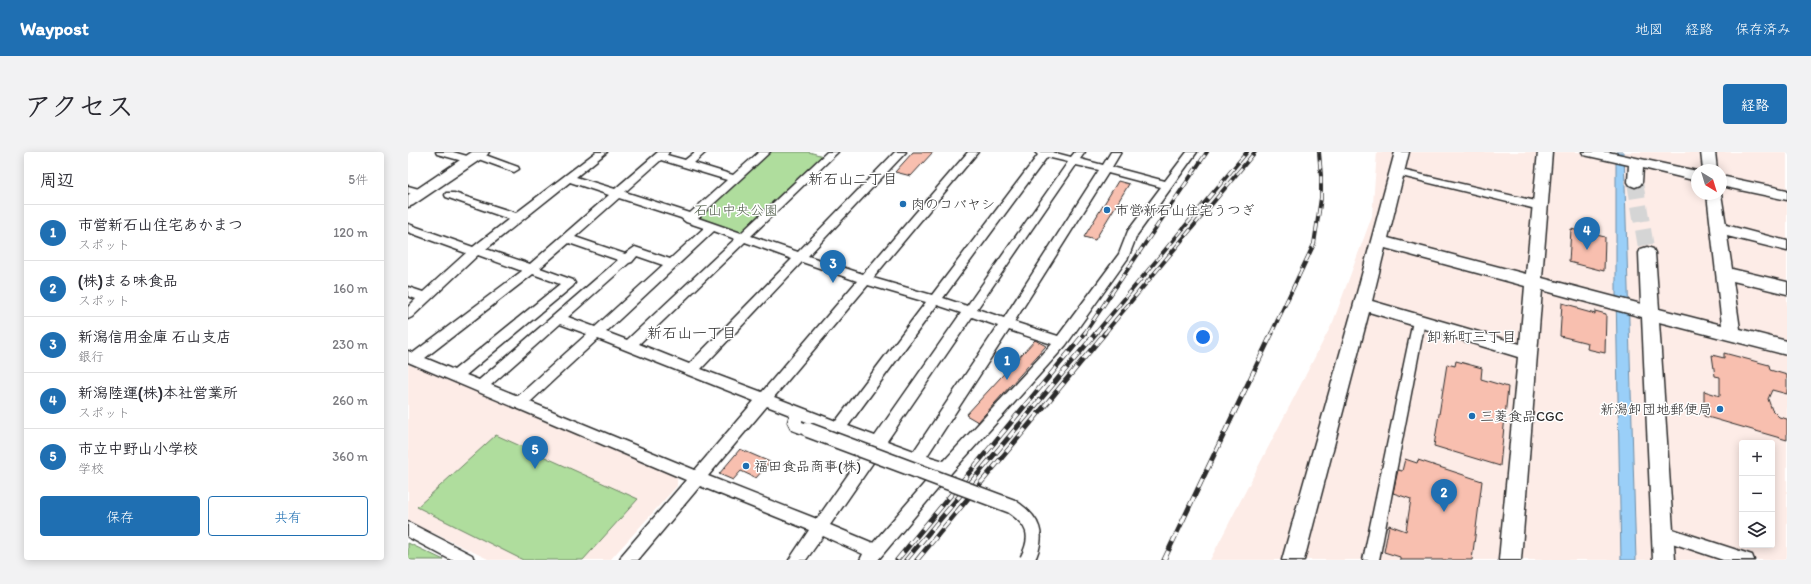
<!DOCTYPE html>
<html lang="ja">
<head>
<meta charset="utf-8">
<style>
	:root { --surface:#fff; --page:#f2f2f3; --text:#2b2b33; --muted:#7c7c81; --line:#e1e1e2; --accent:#1f6fb2 }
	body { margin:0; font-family:Itim,"Klee One",sans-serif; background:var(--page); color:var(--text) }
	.controls { position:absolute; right:12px; bottom:12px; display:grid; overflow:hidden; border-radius:4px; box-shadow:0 2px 10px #0003 }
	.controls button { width:36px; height:36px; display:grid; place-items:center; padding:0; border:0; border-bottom:1px solid var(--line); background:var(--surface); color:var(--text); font:20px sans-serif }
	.compass { position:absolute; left:1283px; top:12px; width:36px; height:36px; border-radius:50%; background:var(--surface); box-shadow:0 2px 10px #0003; rotate:142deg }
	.you { position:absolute; left:795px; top:185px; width:14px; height:14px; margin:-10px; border:3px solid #fff; border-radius:50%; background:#1a73e8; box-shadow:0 0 0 6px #1a73e833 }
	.badge { display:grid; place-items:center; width:26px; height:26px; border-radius:50%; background:var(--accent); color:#fff; font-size:13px; font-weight:700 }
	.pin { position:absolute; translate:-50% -33px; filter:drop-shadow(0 1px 2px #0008) }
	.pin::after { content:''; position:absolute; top:21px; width:14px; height:12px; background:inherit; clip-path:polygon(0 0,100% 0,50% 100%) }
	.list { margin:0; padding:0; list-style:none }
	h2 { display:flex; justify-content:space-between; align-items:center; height:52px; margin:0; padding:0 16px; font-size:17px }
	h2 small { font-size:13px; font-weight:400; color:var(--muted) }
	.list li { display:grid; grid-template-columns:26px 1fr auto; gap:12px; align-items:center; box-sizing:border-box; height:56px; padding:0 16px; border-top:1px solid var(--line) }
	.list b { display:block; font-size:15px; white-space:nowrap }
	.list p { margin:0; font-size:13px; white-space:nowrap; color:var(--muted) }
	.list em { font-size:13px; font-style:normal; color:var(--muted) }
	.actions { display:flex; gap:8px; padding:12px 16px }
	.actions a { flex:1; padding:9px 0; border:1px solid var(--accent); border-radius:4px; text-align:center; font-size:14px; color:var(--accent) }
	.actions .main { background:var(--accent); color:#fff }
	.icon { flex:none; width:22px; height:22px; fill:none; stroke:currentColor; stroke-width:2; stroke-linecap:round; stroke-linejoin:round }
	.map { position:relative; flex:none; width:1379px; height:408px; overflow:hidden; border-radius:4px }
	header { display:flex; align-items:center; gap:24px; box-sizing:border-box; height:56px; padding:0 20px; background:var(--accent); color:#fff }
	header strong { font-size:19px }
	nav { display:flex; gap:22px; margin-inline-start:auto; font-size:14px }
	.intro { display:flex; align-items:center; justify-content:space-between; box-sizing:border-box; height:96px; padding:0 24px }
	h1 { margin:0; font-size:28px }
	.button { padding:10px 18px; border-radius:4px; background:var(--accent); color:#fff; font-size:14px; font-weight:700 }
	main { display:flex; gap:24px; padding:0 24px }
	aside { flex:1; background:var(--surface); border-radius:4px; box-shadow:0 2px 10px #0003 }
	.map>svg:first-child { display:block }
	.built { fill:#fdece7; fill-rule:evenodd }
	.green { fill:#afdd9d; stroke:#6d8464 }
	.water { fill:#9acff8; stroke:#6e8da6 }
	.building { fill:#f8bfaf; stroke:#2b2b2b }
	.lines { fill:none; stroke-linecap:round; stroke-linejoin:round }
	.secondary-tunnel { stroke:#d5d5d5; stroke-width:16; stroke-dasharray:16 8; stroke-linecap:butt }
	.street-casing { stroke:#2b2b2b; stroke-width:3 }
	.secondary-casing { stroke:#2b2b2b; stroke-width:3 }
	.street { fill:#fff; fill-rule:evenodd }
	.secondary { fill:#fff; fill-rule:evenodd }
	.rail-far1-casing { stroke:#2b2b2b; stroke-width:4 }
	.rail-casing { stroke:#2b2b2b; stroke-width:5 }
	.rail-far1 { stroke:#fff; stroke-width:2.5; stroke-dasharray:8; stroke-linecap:butt }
	.rail { stroke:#fff; stroke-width:3.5; stroke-dasharray:10; stroke-linecap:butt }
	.street-bridge-casing { stroke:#2b2b2b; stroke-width:17; stroke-linecap:butt }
	.street-bridge { stroke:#fff; stroke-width:14 }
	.poi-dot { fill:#1f6fb2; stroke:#fff; stroke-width:1.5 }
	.labels { text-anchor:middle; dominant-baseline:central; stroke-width:3; stroke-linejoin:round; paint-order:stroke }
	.poi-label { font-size:14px; fill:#2b2b2b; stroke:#fff; text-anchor:start }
	.park-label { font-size:14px; fill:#53604d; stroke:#fff }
	.neighbourhood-label { font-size:15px; fill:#2b2b2b; stroke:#fff }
</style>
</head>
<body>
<header>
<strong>Waypost</strong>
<nav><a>地図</a><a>経路</a><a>保存済み</a></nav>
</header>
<div class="intro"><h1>アクセス</h1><a class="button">経路</a></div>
<main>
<aside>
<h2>周辺<small>5件</small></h2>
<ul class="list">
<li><span class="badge">1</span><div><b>市営新石山住宅あかまつ</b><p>スポット</p></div><em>120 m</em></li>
<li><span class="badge">2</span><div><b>(株)まる味食品</b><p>スポット</p></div><em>160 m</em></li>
<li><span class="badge">3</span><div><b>新潟信用金庫 石山支店</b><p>銀行</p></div><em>230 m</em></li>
<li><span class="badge">4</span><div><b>新潟陸運(株)本社営業所</b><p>スポット</p></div><em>260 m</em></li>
<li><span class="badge">5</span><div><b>市立中野山小学校</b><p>学校</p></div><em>360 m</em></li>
</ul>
<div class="actions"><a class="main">保存</a><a>共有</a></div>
</aside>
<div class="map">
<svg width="1379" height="408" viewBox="0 0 1379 408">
	<rect width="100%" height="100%" fill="#fff"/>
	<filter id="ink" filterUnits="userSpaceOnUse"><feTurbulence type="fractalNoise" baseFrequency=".025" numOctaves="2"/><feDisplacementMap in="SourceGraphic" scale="8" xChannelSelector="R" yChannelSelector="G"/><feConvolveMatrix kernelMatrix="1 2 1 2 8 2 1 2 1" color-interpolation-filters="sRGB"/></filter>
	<g filter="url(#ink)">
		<!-- built -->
		<g class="built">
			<path d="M969 0H1379V408H802L925 170 964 64ZM1289 18H1313V42H1289ZM1334 291H1364V393H1334Z"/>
			<path d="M0 212 43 227 237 308 269 326V334L202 408H82L0 369Z"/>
		</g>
		<!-- green -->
		<g class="green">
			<path d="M363 0H401L415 4 334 82 288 67Z"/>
			<path d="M88 283 230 347 175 408H115L9 355Z"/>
			<path d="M0 391 36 408H0Z"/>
		</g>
		<!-- water -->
		<path class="water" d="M1208 0H1216L1228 408H1213L1208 141Z"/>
		<!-- building -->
		<g class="building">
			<path d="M505 0H525L503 24 487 20Z"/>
			<path d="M710 29 721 32 687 88 676 85Z"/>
			<path d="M1163 77 1197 85 1196 119 1161 110Z"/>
			<path d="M1154 151 1169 155V157L1187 162V159L1198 162 1197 201 1179 197 1180 191 1152 184Z"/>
			<path d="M627 188 638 194 570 270 558 263Z"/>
			<path d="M1316 201 1361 213 1362 218 1379 223V242L1364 238 1360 247 1364 258 1371 265 1379 267V288L1296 264V239L1312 244V225L1307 224 1304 203 1316 206Z"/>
			<path d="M1048 209 1074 216 1073 227 1100 235 1092 314 1026 294 1039 212 1047 214Z"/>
			<path d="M332 297 362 310 348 326 333 319 325 328 311 322Z"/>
			<path d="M997 307 1009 311 1010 308 1074 329 1064 408H992V405L976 400 981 373 998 379 1003 347 985 341 990 318 994 319Z"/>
		</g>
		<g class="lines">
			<!-- secondary-tunnel -->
			<path class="secondary-tunnel" d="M1227 30 1239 101"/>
			<!-- street casing -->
			<g class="street-casing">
				<g id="street">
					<path d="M28 0H45L66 6 67 8 62 11 29 2Z"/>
					<path d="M69 0 110 15 111 17 106 20 65 5 64 3 65 1Z"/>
					<path d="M188 0H199L168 25 207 37 250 0H261L259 3 277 8 287 0H298L286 11 325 23 351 0H362L290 66 333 81 419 0H430L343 84 390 100 487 0H498L400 104 455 122 560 0H570L465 126 524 143 630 3 627 0H644L663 5 667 0H677L672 7 695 13 703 0H713L704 15 757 29 779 0H789L729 83 720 106 658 193 544 320 470 408H452L455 402 415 384 398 408H381L401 378 292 334 230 408H212L214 403 278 328 0 210V199L5 201 114 119 70 103 4 165 0 167V155L8 147 0 144V135L15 140 58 101 0 80V72L65 95 101 67 38 45 37 43 38 41H46L108 61ZM639 5 660 10 559 154 535 146ZM253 8 319 28 282 61 217 40ZM668 13 691 18 596 166 569 157ZM700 21 753 35 720 79 711 102 650 184 606 170ZM162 30 201 43 122 112 78 97ZM211 46 273 66 278 70 296 76 262 107 227 95 217 102 167 85ZM306 79 327 87 219 188 198 180ZM337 90 384 107 281 212 231 192ZM161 91 210 108 71 228 58 223 165 134 167 131 165 128 132 116ZM229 104 255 113 187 175 160 165 221 111 224 110ZM394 110 449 129 354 240 293 217ZM125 122 152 132 46 218 17 206ZM460 133 518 150 428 269 366 245ZM529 153 553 161 467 284 440 274ZM564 165 590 174 506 299 479 289ZM152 172 179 182 110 244 83 233ZM601 178 644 192 536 309 519 304ZM190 187 346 249 287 318 122 250ZM359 254 382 263 380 270 384 278 400 284 405 282 407 278 405 274 394 270V268L460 294 409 367 300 324ZM473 299 527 319 465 391 422 373Z"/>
					<path d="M989 17 1132 50 1137 54 1132 58 985 22 984 20Z"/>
					<path d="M0 34 18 39 19 41 14 44 0 41Z"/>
					<path d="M1011 164 1015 166 1017 169 971 408H955L1005 169 1007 166Z"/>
					<path d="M0 370 64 403 66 408H43L0 385Z"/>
					<path d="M1255 374 1338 401 1344 403 1346 408H1315L1255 388 1250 386 1247 381 1250 376Z"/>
				</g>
			</g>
			<!-- secondary casing -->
			<g class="secondary-casing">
				<g id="secondary">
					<path d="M64 0H81L79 3 5 53 0 55V43Z"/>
					<path d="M987 0H1001L980 86 1118 122 1130 0H1144L1134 126 1233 152 1231 101 1233 97 1239 95 1245 97 1247 101 1251 157 1314 173 1299 42H1313L1318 73 1379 89V99L1319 84 1324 117 1379 130V142L1325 129 1332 177 1379 189V203L1251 170 1267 408H1245L1234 165 1134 138 1113 408H1091L1110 205 961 160 896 408H874L946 152ZM977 96 1117 134 1112 192 964 149Z"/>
					<path d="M1174 0H1200L1289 19V29L1235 16 1234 30 1232 33 1227 35 1222 33 1220 30 1221 13 1176 3Z"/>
					<path d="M1293 0H1307L1309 18H1295Z"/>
					<path d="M1313 24 1379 38V48L1313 34Z"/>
				</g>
			</g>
			<!-- street -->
			<use href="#street" class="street"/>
			<!-- secondary -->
			<use href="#secondary" class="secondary"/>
			<!-- rail-far1 casing -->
			<g class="rail-far1-casing">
				<g id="rail-far1">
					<path d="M676 182 799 0"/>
					<path d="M687 182 839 0"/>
					<path d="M696 182 847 0"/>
					<path d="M863 182 906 92 913 46V24L911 0"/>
				</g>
			</g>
			<!-- rail casing -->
			<g class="rail-casing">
				<g id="rail">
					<path d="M489 408 677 181"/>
					<path d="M498 408 688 181"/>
					<path d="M509 408 697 181"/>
					<path d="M756 408 864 181"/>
				</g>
			</g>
			<!-- rail-far1 -->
			<use href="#rail-far1" class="rail-far1"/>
			<!-- rail -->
			<use href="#rail" class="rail"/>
			<!-- street-bridge casing -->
			<g class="street-bridge-casing">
				<path id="street-bridge" d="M400 278 603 354C626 369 632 383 619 408"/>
			</g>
			<!-- street-bridge -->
			<use href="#street-bridge" class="street-bridge"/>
		</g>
	</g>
	<!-- markers -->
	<g class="poi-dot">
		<circle cx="495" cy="52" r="4"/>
		<circle cx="699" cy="58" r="4"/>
		<circle cx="1312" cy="257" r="4"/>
		<circle cx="1064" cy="264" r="4"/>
		<circle cx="338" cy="314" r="4"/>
	</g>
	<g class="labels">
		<!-- poi labels -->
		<g class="poi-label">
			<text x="503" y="52">肉のコバヤシ</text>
			<text x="707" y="58">市営新石山住宅うつぎ</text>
			<text x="1304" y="257" text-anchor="end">新潟卸団地郵便局</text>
			<text x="1072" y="264">三菱食品CGC</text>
			<text x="346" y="314">福田食品商事(株)</text>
		</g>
		<!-- park labels -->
		<g class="park-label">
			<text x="328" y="58">石山中央公園</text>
		</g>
		<!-- neighbourhood labels -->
		<g class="neighbourhood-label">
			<text x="445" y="27">新石山二丁目</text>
			<text x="284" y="181">新石山一丁目</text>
			<text x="1064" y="185">卸新町三丁目</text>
		</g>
	</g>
</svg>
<div class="controls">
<button>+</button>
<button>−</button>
<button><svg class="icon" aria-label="layers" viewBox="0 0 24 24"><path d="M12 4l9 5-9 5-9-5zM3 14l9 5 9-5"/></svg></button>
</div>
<svg class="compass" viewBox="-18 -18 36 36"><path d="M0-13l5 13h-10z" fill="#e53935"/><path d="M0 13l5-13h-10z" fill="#7c7c81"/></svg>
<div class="you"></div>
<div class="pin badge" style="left:599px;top:228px">1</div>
<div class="pin badge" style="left:1036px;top:360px">2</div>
<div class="pin badge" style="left:425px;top:131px">3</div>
<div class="pin badge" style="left:1179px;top:98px">4</div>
<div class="pin badge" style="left:127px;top:317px">5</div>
</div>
</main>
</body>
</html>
